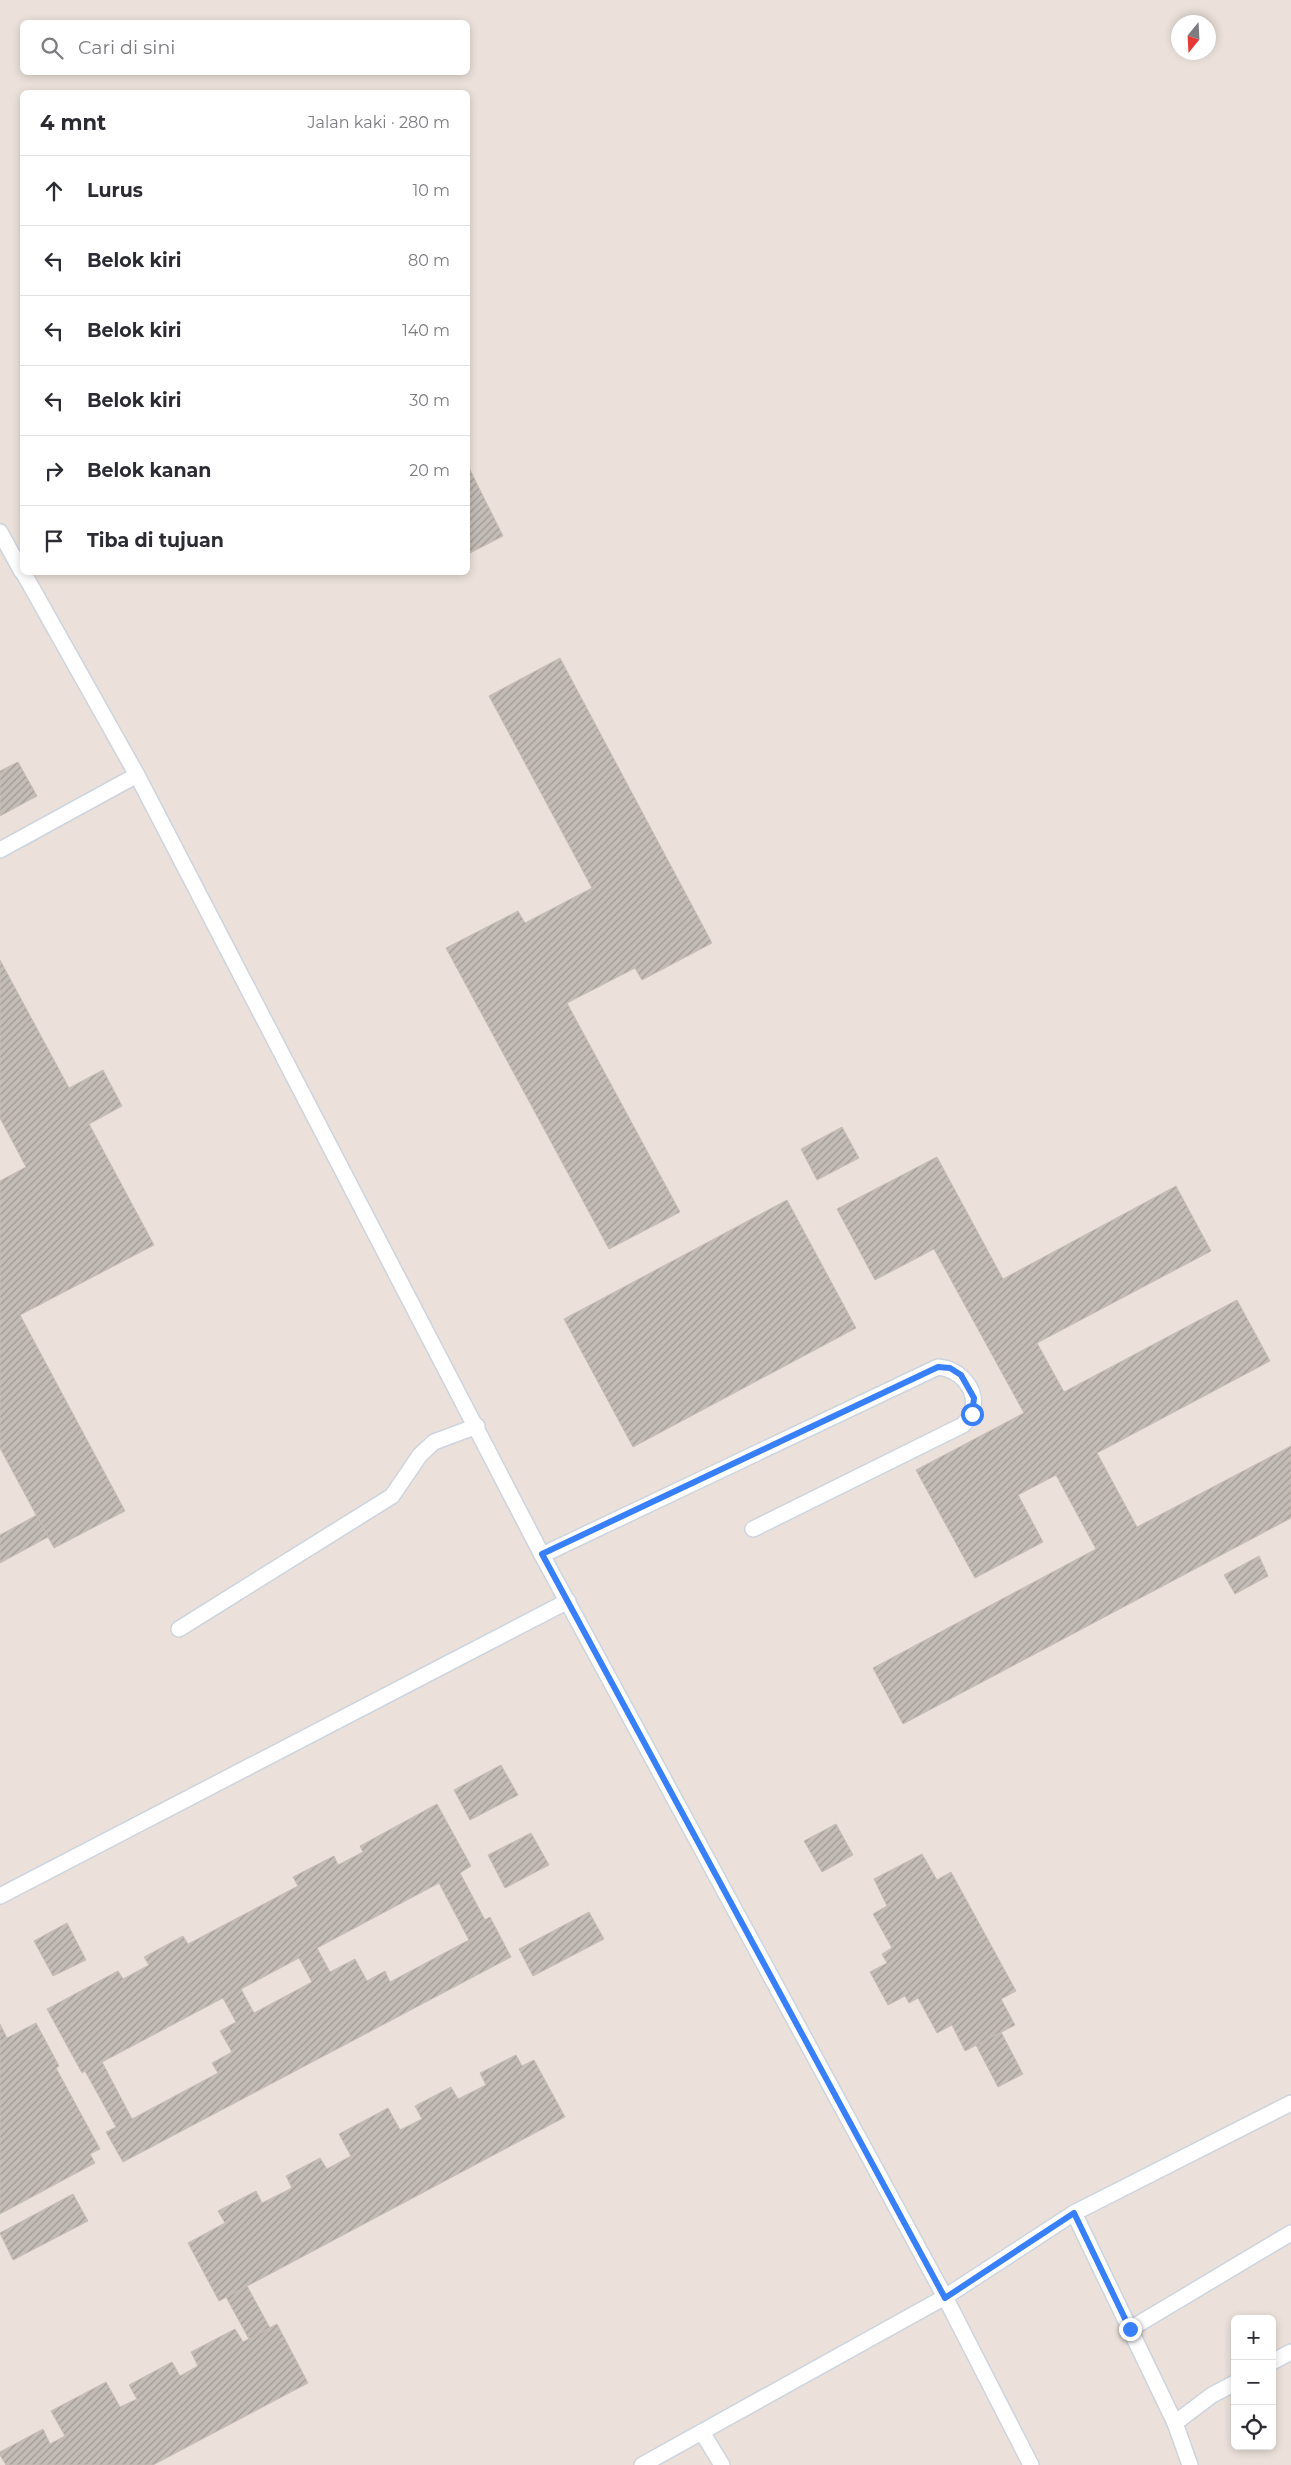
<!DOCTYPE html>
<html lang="id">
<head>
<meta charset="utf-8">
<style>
	:root { --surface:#fff; --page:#f2f2f3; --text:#2b2b33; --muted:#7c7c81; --line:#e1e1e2 }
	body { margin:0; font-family:Montserrat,sans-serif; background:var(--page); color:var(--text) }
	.controls { position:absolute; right:15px; bottom:15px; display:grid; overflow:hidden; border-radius:8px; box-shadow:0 2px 8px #0003 }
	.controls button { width:45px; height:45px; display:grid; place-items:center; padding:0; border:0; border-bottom:1px solid var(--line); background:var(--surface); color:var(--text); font:25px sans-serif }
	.compass { position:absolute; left:1171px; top:15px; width:45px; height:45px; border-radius:50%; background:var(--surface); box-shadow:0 2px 8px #0003; rotate:198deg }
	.stop { position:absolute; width:15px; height:15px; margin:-11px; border:4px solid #387ffa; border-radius:50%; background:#fff }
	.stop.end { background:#387ffa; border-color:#fff; box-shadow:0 1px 5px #0008 }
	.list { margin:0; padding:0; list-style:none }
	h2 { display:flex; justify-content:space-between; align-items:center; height:65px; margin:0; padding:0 20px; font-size:21px }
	h2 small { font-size:16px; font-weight:400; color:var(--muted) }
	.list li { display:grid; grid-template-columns:32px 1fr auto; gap:15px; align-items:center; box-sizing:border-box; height:70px; padding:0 20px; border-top:1px solid var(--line) }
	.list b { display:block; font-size:19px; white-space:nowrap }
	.list em { font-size:16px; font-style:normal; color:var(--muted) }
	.icon { flex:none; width:28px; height:28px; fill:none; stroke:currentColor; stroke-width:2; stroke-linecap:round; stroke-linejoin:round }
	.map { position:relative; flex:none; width:1291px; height:2465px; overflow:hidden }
	.search { position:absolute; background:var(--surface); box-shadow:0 2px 8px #0003; left:20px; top:20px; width:450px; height:55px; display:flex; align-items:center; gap:12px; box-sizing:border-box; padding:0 18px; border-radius:8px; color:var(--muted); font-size:19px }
	.panel { position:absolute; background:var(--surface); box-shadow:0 2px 8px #0003; left:20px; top:90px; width:450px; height:485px; border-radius:8px }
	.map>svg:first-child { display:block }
	.building { fill:url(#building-hatch); stroke:#c7bdb4; fill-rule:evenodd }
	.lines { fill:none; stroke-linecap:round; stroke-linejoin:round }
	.lane-casing { stroke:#cdd4de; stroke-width:18 }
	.lane { stroke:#fff; stroke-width:15 }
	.route { stroke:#387ffa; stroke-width:6 }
</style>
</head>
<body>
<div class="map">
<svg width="1291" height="2465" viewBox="0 0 1291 2465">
	<defs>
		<pattern id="building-hatch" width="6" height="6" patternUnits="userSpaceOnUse" patternTransform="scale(1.25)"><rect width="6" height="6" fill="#c4bcb6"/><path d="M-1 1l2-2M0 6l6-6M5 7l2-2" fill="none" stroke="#9f9994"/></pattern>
	</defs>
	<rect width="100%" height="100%" fill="#ebe1da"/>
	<!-- building -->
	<g class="building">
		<path d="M468 466 503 536 468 554Z"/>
		<path d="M560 658 712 943 642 980 635 968 567 1003 680 1212 609 1249 446 948 518 911 525 923 592 888 489 696Z"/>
		<path d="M18 762 37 796 0 816V771Z"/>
		<path d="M0 960 69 1088 103 1070 122 1106 89 1124 154 1245 20 1315 125 1511 54 1548 0 1448V1181L26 1167 0 1118Z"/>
		<path d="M842 1127 859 1158 817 1180 801 1149Z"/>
		<path d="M937 1157 1003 1279 1176 1186 1211 1251 1037 1343 1064 1392 1237 1300 1270 1361 1097 1453 1137 1527 1291 1446V1518L903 1724 873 1668 1096 1549 1056 1475 1018 1495 1043 1542 975 1578 916 1470 1024 1413 934 1249 875 1280 837 1209Z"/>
		<path d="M787 1200 856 1328 633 1447 564 1319Z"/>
		<path d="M37 1515 48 1537 0 1563V1535Z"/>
		<path d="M1259 1556 1268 1576 1235 1594 1224 1575Z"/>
		<path d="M501 1765 518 1795 470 1820 454 1790Z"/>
		<path d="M437 1804 471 1866 460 1873 485 1920 490 1917 511 1957 123 2162 106 2132 116 2127 85 2071 82 2073 47 2009 118 1971 123 1979 149 1965 144 1957 183 1936 188 1944 298 1886 293 1877 334 1856 338 1865 363 1852 360 1846ZM439 1883 469 1940 390 1982 385 1971 367 1981 355 1959 330 1972 317 1948ZM299 1958 312 1982 254 2013 241 1989ZM223 1998 236 2022 220 2031 232 2052 212 2063 218 2073 132 2119 102 2062Z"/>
		<path d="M836 1824 853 1855 822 1872 804 1841Z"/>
		<path d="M531 1833 549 1865 505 1888 488 1855Z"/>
		<path d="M922 1854 937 1880 951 1872 1016 1991 1001 1999 1015 2025 965 2051 952 2025 937 2033 918 1998 909 2003 905 1996 888 2005 870 1972 887 1963 882 1954 892 1948 873 1914 887 1906 874 1879Z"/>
		<path d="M589 1912 604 1939 533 1976 519 1949Z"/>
		<path d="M67 1923 86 1960 53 1976 34 1941Z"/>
		<path d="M36 2023 59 2066 56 2068 100 2149 90 2154 95 2163 0 2214V2024L7 2038Z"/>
		<path d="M1001 2032 1023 2074 998 2087 976 2045Z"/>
		<path d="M516 2055 522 2066 534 2060 565 2117 219 2301 188 2243 225 2223 218 2211 256 2191 262 2203 292 2188 286 2176 320 2158 327 2169 351 2156 339 2134 388 2108 400 2130 422 2119 415 2106 451 2087 458 2099 486 2085 480 2073Z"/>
		<path d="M73 2194 88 2221 13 2260 0 2233Z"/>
		<path d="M247 2286 270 2328 249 2339 226 2297Z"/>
		<path d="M277 2324 308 2383 153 2465H6L0 2455V2452L43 2429 50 2444 65 2436 51 2411 106 2382 120 2407 137 2399 129 2385 172 2362 180 2376 198 2366 191 2352 235 2329 243 2342Z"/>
	</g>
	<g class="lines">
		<!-- lane casing -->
		<g class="lane-casing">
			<g id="lane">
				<path d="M0 532 22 572"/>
				<path d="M23 572 137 775 542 1555 945 2297 1031 2465"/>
				<path d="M0 850 137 775"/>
				<path d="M542 1555 938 1367C960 1369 979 1390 972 1412 971 1417 966 1421 963 1425L753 1529"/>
				<path d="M179 1629 392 1496 420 1455 434 1442 477 1426"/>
				<path d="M0 1896 568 1601"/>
				<path d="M1074 2213 1175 2423 1190 2465"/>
				<path d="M1130 2329 1291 2233"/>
				<path d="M1272 2362 1291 2352"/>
				<path d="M1175 2423 1212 2395 1235 2383"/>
				<path d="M702 2432 722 2465"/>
				<path d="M642 2465 945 2297 1074 2213 1291 2103"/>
			</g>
		</g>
		<!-- lane -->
		<use href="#lane" class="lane"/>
	</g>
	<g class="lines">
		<!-- route -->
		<path class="route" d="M972 1414 974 1398 961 1375 950 1368 938 1367 542 1554 945 2298 1074 2213 1130 2329"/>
	</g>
</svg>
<div class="controls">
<button>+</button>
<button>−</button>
<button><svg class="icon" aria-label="locate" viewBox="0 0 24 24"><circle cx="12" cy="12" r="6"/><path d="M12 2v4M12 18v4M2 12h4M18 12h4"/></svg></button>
</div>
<svg class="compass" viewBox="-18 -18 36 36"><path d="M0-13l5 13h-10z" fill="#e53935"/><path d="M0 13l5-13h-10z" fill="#7c7c81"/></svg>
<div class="stop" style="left:972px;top:1414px"></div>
<div class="stop end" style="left:1130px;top:2329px"></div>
<div class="search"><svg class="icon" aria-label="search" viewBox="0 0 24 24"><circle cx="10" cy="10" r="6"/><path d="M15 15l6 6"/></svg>Cari di sini</div>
<section class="panel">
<h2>4 mnt<small>Jalan kaki · 280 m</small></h2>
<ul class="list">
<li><svg class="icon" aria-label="ahead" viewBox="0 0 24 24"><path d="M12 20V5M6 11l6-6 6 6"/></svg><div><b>Lurus</b></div><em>10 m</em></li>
<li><svg class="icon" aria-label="left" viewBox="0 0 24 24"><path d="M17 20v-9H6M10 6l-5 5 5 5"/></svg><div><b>Belok kiri</b></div><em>80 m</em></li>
<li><svg class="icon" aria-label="left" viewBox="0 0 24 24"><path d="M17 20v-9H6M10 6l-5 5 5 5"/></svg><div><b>Belok kiri</b></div><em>140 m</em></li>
<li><svg class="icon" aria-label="left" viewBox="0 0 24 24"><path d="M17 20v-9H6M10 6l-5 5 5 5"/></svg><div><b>Belok kiri</b></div><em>30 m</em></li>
<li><svg class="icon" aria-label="right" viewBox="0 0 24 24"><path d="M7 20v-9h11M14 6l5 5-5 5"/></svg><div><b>Belok kanan</b></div><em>20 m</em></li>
<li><svg class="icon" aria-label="arrive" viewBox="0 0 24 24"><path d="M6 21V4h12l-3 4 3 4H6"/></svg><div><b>Tiba di tujuan</b></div></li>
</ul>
</section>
</div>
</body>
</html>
